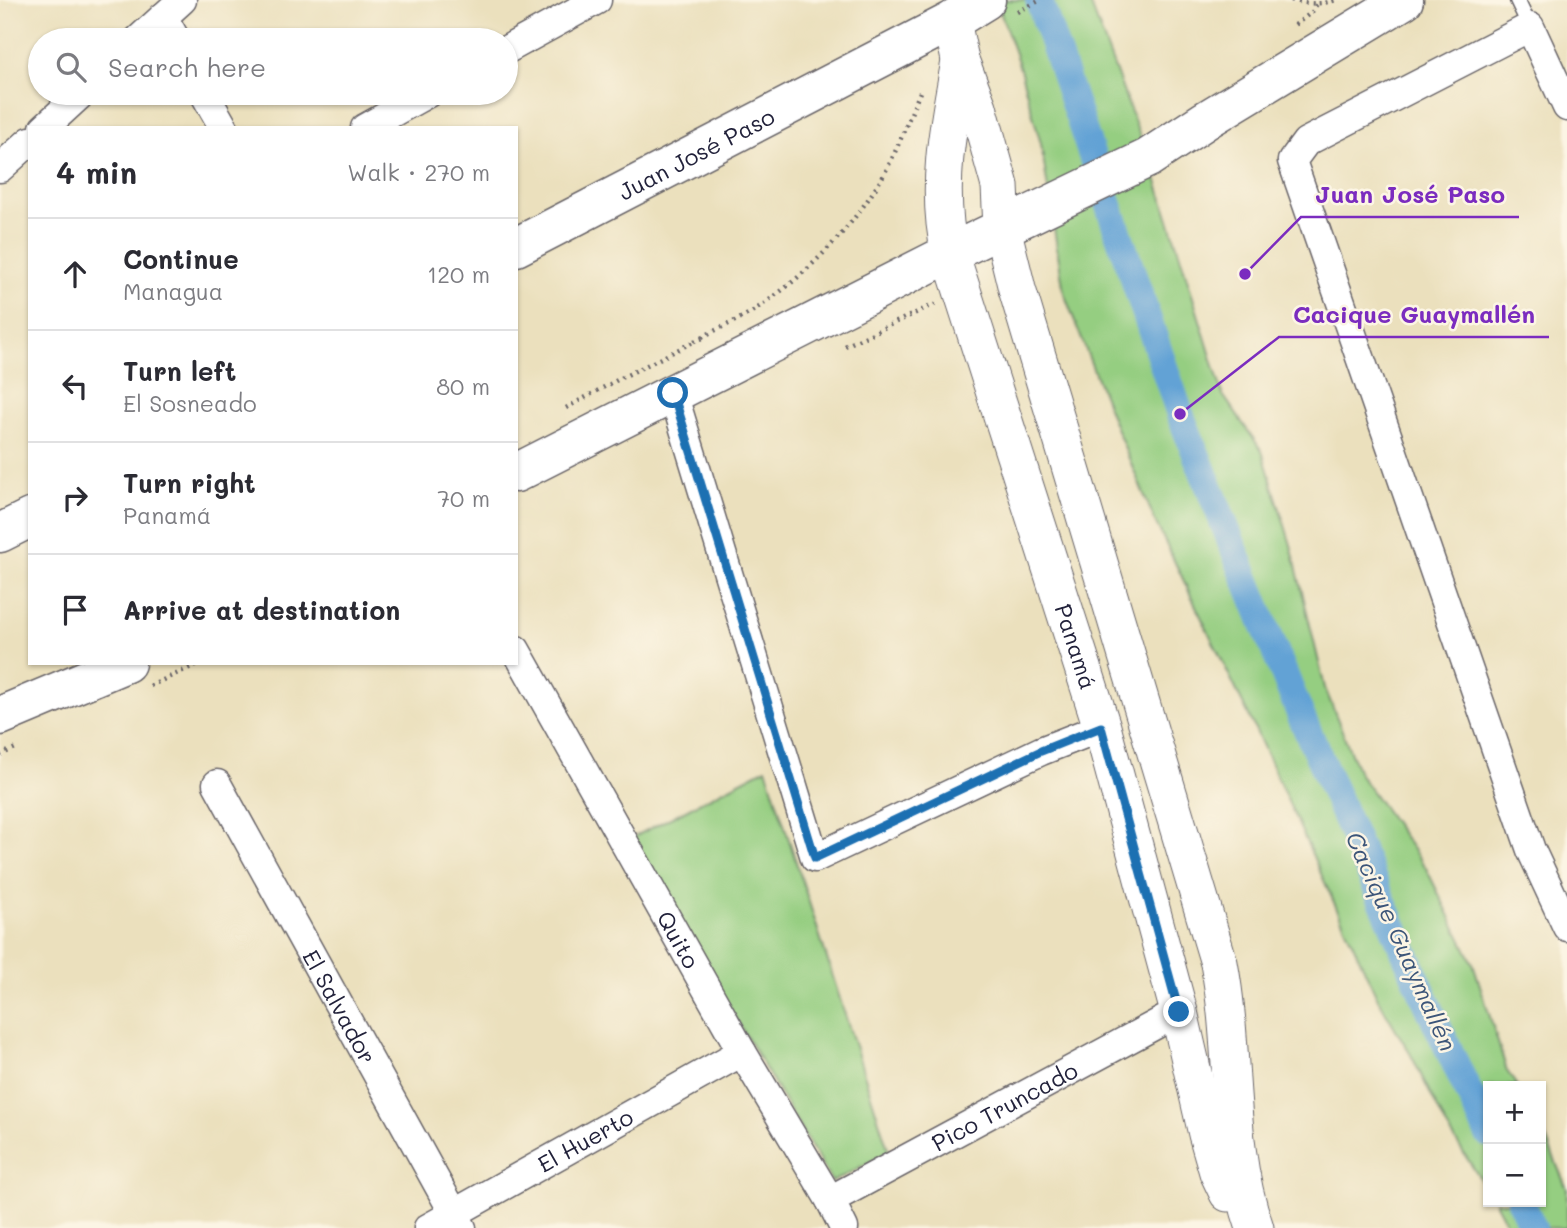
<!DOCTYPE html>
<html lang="en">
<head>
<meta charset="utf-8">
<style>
	:root { --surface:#fff; --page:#f7f7f7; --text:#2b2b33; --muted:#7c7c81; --line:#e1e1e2 }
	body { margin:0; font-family:Mali,sans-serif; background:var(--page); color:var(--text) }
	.controls { position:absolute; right:21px; bottom:21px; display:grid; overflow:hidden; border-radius:0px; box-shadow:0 2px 5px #0004 }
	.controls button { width:63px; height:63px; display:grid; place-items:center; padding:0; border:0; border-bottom:2px solid var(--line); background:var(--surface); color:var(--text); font:35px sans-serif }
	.stop { position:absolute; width:21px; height:21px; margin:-16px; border:5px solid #1f6fb2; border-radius:50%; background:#fff }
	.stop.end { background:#1f6fb2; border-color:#fff; box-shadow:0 2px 7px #0008 }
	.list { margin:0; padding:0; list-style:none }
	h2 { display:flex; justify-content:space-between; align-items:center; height:91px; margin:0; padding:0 28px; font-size:30px }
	h2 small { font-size:23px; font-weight:400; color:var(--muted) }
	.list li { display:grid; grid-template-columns:46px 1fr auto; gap:21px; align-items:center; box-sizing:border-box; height:112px; padding:0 28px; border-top:2px solid var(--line) }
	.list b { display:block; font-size:26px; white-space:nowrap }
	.list p { margin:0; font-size:23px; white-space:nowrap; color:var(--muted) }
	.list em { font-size:23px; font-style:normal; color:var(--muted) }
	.icon { flex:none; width:38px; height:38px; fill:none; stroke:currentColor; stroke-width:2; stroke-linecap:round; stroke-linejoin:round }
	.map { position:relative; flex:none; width:1567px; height:1228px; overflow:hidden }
	.search { position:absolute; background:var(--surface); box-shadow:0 2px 5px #0004; left:28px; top:28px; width:490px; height:77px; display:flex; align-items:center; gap:18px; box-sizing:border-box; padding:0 24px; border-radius:38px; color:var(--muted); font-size:26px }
	.panel { position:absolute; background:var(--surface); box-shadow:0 2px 5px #0004; left:28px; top:126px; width:490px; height:539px; border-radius:0px }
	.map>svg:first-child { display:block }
	.green { fill:#95ce81; stroke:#5c785e; stroke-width:2 }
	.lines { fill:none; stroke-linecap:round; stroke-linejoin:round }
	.canal { stroke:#62a2d5; stroke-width:28 }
	.service-casing { stroke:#686468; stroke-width:17 }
	.minor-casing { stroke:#686468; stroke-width:31 }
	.tertiary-casing { stroke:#686468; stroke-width:39 }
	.trunk-casing { stroke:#686468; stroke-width:41 }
	.path { stroke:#686468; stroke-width:4.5; stroke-dasharray:2 5; stroke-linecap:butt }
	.service { stroke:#fff; stroke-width:14 }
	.minor { stroke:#fff; stroke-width:28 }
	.tertiary { stroke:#fff; stroke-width:37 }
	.trunk { stroke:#fff; stroke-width:38 }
	.route { stroke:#1f6fb2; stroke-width:9 }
	.labels { text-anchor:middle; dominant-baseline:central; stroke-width:5; stroke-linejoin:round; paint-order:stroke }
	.street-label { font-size:23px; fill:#22223b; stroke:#fcf5e5 }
	.water-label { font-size:24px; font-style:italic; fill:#3c5579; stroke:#fcf5e5 }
	.leader { fill:none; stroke:#7b2cbf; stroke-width:2.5 }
	.callout-dot { fill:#7b2cbf; stroke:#fcf5e5; stroke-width:2.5 }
	.callout-label { font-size:24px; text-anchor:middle; font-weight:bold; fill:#7b2cbf; stroke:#fcf5e5; stroke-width:5; stroke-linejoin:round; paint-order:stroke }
</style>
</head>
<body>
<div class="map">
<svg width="1567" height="1228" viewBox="0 0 1567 1228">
	<rect width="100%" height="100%" fill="#fcf5e5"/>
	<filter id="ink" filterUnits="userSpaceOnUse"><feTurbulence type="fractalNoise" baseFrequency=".0143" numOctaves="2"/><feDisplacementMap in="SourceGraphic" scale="14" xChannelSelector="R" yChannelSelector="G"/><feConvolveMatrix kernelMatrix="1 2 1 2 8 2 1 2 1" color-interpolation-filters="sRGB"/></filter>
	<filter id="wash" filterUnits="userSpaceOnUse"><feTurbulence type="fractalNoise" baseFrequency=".00686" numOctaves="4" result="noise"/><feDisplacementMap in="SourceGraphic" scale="28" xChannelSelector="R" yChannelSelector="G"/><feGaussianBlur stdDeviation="1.57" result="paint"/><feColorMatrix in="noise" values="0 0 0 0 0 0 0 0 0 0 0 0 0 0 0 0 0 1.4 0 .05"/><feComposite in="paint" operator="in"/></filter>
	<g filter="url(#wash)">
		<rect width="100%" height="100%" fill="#ebe0bd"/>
		<!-- green -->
		<g class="green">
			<path d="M996 0H1089L1158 184 1223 395 1262 451 1291 545 1325 688 1359 773 1426 868 1473 963 1507 1071 1517 1086H1488V1191L1447 1127 1411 1055 1378 999 1256 731 1155 521 1112 418 1064 293 1041 144 1018 62Z"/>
			<path d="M766 768 889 1152 832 1182 630 839Z"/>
			<path d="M1541 1127 1567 1189V1228H1509L1495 1202H1541Z"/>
		</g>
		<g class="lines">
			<!-- canal -->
			<g class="canal">
				<path d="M1039 0 1180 414 1301 716 1432 1014 1488 1133"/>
				<path d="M1521 1202 1533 1228"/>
			</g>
		</g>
	</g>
	<g filter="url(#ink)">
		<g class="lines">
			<!-- service casing -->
			<g class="service-casing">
				<path id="service" d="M1517 0 1530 27"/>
			</g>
			<!-- minor casing -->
			<g class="minor-casing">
				<g id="minor">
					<path d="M163 17 176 40"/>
					<path d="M138 40 182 0"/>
					<path d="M506 50 597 0"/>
					<path d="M204 93 224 128"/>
					<path d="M1567 107 1530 27 1306 142 1292 161 1531 850 1567 927"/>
					<path d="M44 128 82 93"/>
					<path d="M365 128 428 93"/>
					<path d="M0 168 30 141"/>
					<path d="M673 393 815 858 1041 751 1102 727"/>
					<path id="s1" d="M516 650 742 1052 830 1200 844 1228"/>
					<path id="s2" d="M217 784 462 1228"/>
					<path id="s3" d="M830 1200 1179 1012"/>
					<path id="s4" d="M428 1228 742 1052"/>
				</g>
			</g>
			<!-- tertiary casing -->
			<g class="tertiary-casing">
				<g id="tertiary">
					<path d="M952 21 960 60 978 107 1000 186 1002 228 1017 289 1219 963C1236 1052 1225 1142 1255 1228"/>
					<path id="s5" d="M960 62C948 125 935 189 950 253L1102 727 1179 1012 1207 1134 1218 1172 1228 1193"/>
				</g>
			</g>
			<!-- trunk casing -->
			<g class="trunk-casing">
				<g id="trunk">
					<path id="s6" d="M516 247 952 21 986 0"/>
					<path d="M516 473 950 253 1148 158 1206 120 1404 0"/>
					<path d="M0 533 30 518"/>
					<path d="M0 716 126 663"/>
				</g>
			</g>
			<!-- path -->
			<g class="path">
				<path d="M1291 0C1307 4 1320 5 1336 0"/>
				<path d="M1017 12 1041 0"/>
				<path d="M1295 25 1312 12 1317 4"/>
				<path d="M702 337C721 327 742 319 759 307 804 277 846 234 875 189 895 159 906 124 920 92"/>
				<path d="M694 341 707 337"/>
				<path d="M845 346 935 304"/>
				<path d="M566 408 619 379 695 341"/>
				<path d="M150 686 200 663"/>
				<path d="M0 755 18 747"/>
			</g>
			<!-- service -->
			<use href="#service" class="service"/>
			<!-- minor -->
			<use href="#minor" class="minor"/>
			<!-- tertiary -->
			<use href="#tertiary" class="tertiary"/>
			<!-- trunk -->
			<use href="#trunk" class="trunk"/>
		</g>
	</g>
	<g class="lines" filter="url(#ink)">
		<!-- route -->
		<path class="route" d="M673 393 815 858 1041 751 1101 727 1179 1012"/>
	</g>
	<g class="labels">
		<!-- street labels -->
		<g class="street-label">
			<text stroke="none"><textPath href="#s6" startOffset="203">Juan José Paso</textPath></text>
			<text stroke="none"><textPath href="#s5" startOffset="606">Panamá</textPath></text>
			<text stroke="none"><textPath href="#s1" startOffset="332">Quito</textPath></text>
			<text stroke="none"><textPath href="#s2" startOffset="254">El Salvador</textPath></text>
			<text stroke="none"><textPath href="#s3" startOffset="198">Pico Truncado</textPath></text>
			<text stroke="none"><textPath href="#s4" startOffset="180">El Huerto</textPath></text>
		</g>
		<!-- water labels -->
		<g class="water-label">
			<text transform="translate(1402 941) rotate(66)">Cacique Guaymallén</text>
		</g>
	</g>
	<!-- callouts -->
	<path class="leader" d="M1245 274L1301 217H1519M1180 414L1279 337H1549"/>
	<g class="callout-dot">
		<circle cx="1245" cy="274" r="7"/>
		<circle cx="1180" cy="414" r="7"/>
	</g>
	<g class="callout-label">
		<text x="1410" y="203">Juan José Paso</text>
		<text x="1414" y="323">Cacique Guaymallén</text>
	</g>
</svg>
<div class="controls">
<button>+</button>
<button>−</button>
</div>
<div class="stop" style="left:673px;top:393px"></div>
<div class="stop end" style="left:1179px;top:1012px"></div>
<div class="search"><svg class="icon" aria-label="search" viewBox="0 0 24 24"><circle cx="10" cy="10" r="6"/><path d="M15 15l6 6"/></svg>Search here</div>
<section class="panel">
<h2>4 min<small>Walk · 270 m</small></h2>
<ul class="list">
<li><svg class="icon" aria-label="ahead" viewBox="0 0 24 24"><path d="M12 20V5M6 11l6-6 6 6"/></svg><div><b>Continue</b><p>Managua</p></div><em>120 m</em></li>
<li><svg class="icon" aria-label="left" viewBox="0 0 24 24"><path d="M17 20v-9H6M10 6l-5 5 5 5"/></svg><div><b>Turn left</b><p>El Sosneado</p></div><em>80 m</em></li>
<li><svg class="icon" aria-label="right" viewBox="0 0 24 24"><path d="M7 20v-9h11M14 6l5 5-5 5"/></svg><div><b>Turn right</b><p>Panamá</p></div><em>70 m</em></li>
<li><svg class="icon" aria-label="arrive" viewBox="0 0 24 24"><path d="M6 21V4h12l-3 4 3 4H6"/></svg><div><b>Arrive at destination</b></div></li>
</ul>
</section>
</div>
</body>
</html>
